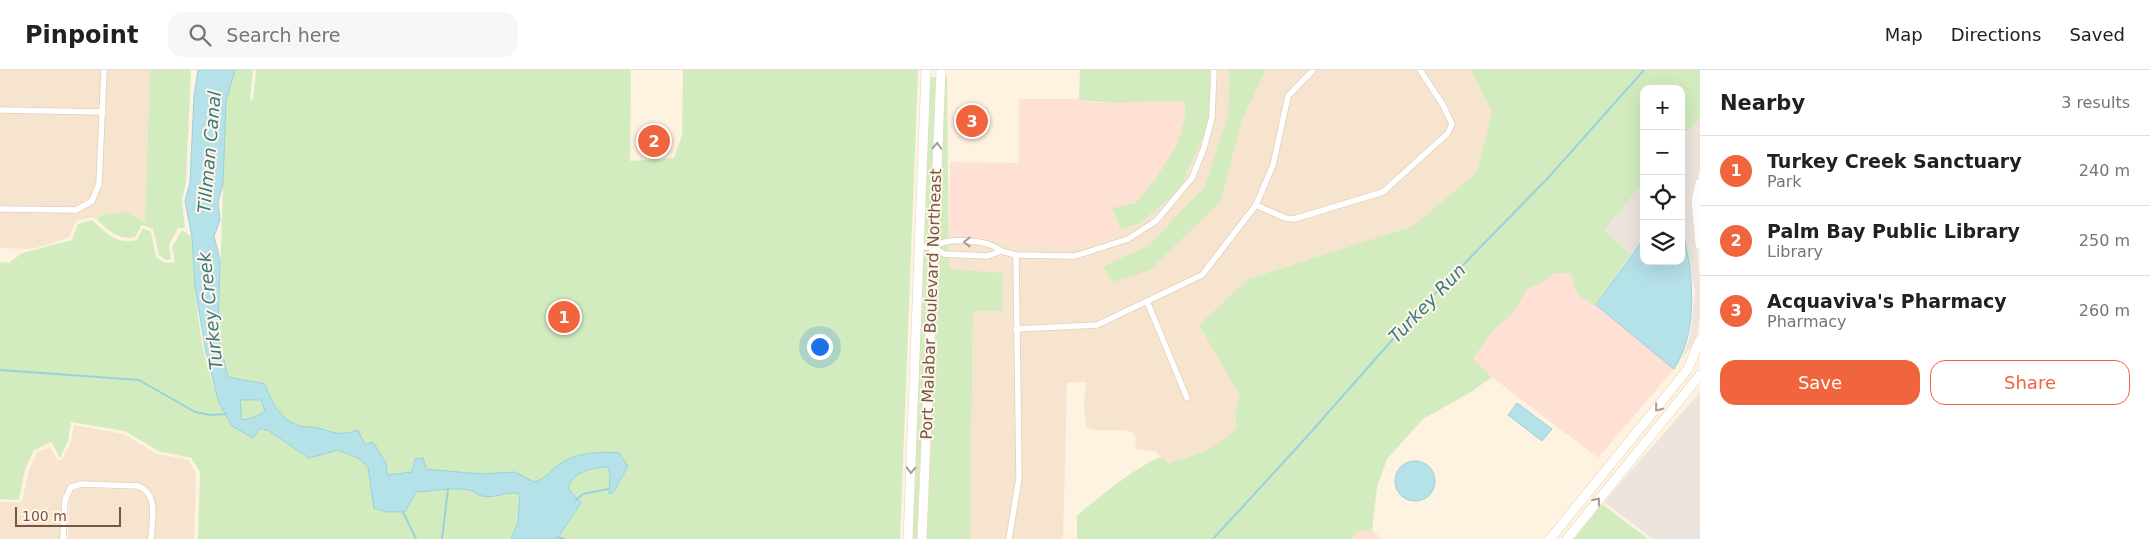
<!DOCTYPE html>
<html lang="en">
<head>
<meta charset="utf-8">
<style>
	:root { --surface:#fff; --page:#f6f6f6; --text:#202124; --muted:#757577; --line:#e0e0e0; --accent:#f0643e }
	body { margin:0; font-family:"DejaVu Sans",sans-serif; background:var(--page); color:var(--text) }
	.controls { position:absolute; right:15px; top:15px; display:grid; overflow:hidden; border-radius:10px; box-shadow:0 5px 20px #0002 }
	.controls button { width:45px; height:45px; display:grid; place-items:center; padding:0; border:0; border-bottom:1px solid var(--line); background:var(--surface); color:var(--text); font:25px sans-serif }
	.scale { position:absolute; left:15px; bottom:12px; width:106px; box-sizing:border-box; padding-left:5px; border:2px solid #765746; border-top:0; font-size:14px; line-height:18px; white-space:nowrap; color:#765746; -webkit-text-stroke:4px #fff6e9; paint-order:stroke }
	.you { position:absolute; left:819px; top:276px; width:18px; height:18px; margin:-12px; border:4px solid #fff; border-radius:50%; background:#1a73e8; box-shadow:0 0 0 8px #1a73e833 }
	.badge { display:grid; place-items:center; width:32px; height:32px; border-radius:50%; background:var(--accent); color:#fff; font-size:16px; font-weight:700 }
	.pin { position:absolute; translate:-50% -50%; border:2px solid #fff; box-shadow:0 1px 5px #0006 }
	.list { margin:0; padding:0; list-style:none }
	h2 { display:flex; justify-content:space-between; align-items:center; height:65px; margin:0; padding:0 20px; font-size:21px }
	h2 small { font-size:16px; font-weight:400; color:var(--muted) }
	.list li { display:grid; grid-template-columns:32px 1fr auto; gap:15px; align-items:center; box-sizing:border-box; height:70px; padding:0 20px; border-top:1px solid var(--line) }
	.list b { display:block; font-size:19px; white-space:nowrap }
	.list p { margin:0; font-size:16px; white-space:nowrap; color:var(--muted) }
	.list em { font-size:16px; font-style:normal; color:var(--muted) }
	.actions { display:flex; gap:10px; padding:15px 20px }
	.actions a { flex:1; padding:11px 0; border:1px solid var(--accent); border-radius:15px; text-align:center; font-size:18px; color:var(--accent) }
	.actions .main { background:var(--accent); color:#fff }
	.icon { flex:none; width:28px; height:28px; fill:none; stroke:currentColor; stroke-width:2; stroke-linecap:round; stroke-linejoin:round }
	.map { position:relative; flex:none; width:1700px; height:469px; overflow:hidden }
	header { display:flex; align-items:center; gap:30px; box-sizing:border-box; height:70px; padding:0 25px; background:var(--surface); border-bottom:1px solid var(--line) }
	header strong { font-size:24px }
	nav { display:flex; gap:28px; margin-inline-start:auto; font-size:18px }
	.search { width:350px; height:45px; background:var(--page); display:flex; align-items:center; gap:12px; box-sizing:border-box; padding:0 18px; border-radius:15px; color:var(--muted); font-size:19px }
	main { display:flex }
	aside { flex:1; background:var(--surface) }
	.map>svg:first-child { display:block }
	.residential { fill:#f6e4cf }
	.commercial { fill:#ffe0d4 }
	.industrial { fill:#ece4dd }
	.green { fill:#d2ecbf }
	.water { fill:#b5e1e8; stroke:#9ad1db; fill-rule:evenodd }
	.lines { fill:none; stroke-linecap:round; stroke-linejoin:round }
	.stream { stroke:#9ad1db; stroke-width:2 }
	.street-casing { stroke:#e2cebd; stroke-width:7 }
	.secondary-casing { stroke:#ead1bc; stroke-width:10 }
	.street { stroke:#fff; stroke-width:5.5 }
	.secondary { stroke:#fff; stroke-width:9 }
	.oneway { stroke:#ad9a90 }
	.labels { text-anchor:middle; dominant-baseline:central; stroke-width:4; stroke-linejoin:round; paint-order:stroke }
	.street-label { font-size:16px; fill:#765746; stroke:#fff6e9 }
	.water-label { font-size:18px; font-style:italic; fill:#3c7984; stroke:#fff6e9 }
</style>
</head>
<body>
<header>
<strong>Pinpoint</strong>
<div class="search"><svg class="icon" aria-label="search" viewBox="0 0 24 24"><circle cx="10" cy="10" r="6"/><path d="M15 15l6 6"/></svg>Search here</div>
<nav><a>Map</a><a>Directions</a><a>Saved</a></nav>
</header>
<main>
<div class="map">
<svg width="1700" height="469" viewBox="0 0 1700 469">
	<rect width="100%" height="100%" fill="#fef2e1"/>
	<!-- residential -->
	<g class="residential">
		<path d="M0 0H150L145 153 100 145 97 150 92 147 76 151 69 167 44 176 29 179 0 178Z"/>
		<path d="M1210 0H1229L1228 46 1205 116 1149 175 1104 197 1113 212 1221 131 1242 50 1266 0H1471L1492 42 1477 102 1413 156 1248 209 1200 255 1240 325 1235 341 1236 357 1228 369 1215 377 1169 394 1155 381 1136 379 1135 364 1127 360H1091L1086 356 1084 335 1086 312 1067 313 1063 469H970L973 241 949 200V164L1028 175 1108 165 1120 159 1139 154 1212 47Z"/>
		<path d="M74 355 124 364 157 384 189 390 196 403 194 469H152L154 430 144 417 81 415 71 419 66 428 65 469H0V432H22L29 400 37 382 50 377 57 390H62L71 372Z"/>
		<path d="M81 418 142 420 150 431 149 469H68L70 428 73 421Z"/>
	</g>
	<!-- commercial -->
	<g class="commercial">
		<path d="M1019 29H1079L1096 33 1167 30 1184 32 1186 43 1177 74 1156 108 1135 133 1112 138 1120 159 1108 165 1076 176 1028 175 949 164 950 92 1019 93Z"/>
		<path d="M1571 203 1577 224 1593 236 1596 235 1674 299 1598 388 1492 307 1473 289 1491 263 1514 241 1527 219 1543 212 1553 204Z"/>
		<path d="M1372 460 1382 469H1352L1357 462Z"/>
	</g>
	<!-- industrial -->
	<g class="industrial">
		<path d="M1700 48V99L1692 131 1700 208V248L1696 270 1682 289 1690 267 1695 222 1681 155V69Z"/>
		<path d="M1644 111V168L1630 185 1605 160Z"/>
		<path d="M1700 322V469H1653L1604 432Z"/>
	</g>
	<!-- green -->
	<g class="green">
		<path d="M150 0H191L186 112 182 130 185 158H178L169 175 171 189 166 190 159 185 153 159 142 155 135 167C119 171 108 160 97 150L100 145 125 142 145 152Z"/>
		<path d="M235 0H253L250 30 253 29 256 0H631L630 91 674 88 682 65 683 0H918L900 469H198L200 402 191 388 158 381 125 361 71 352 68 371 60 388 51 372 34 380 25 399 19 430 0 429V192L9 193 22 183 72 170 78 154 92 150C107 163 116 175 137 170L143 158 151 162 156 187 165 193 175 192 172 177 182 160 192 167C194 214 198 279 216 322L226 31Z"/>
		<path d="M1080 0H1210L1212 47 1179 120 1139 154 1120 159 1112 138 1135 133 1156 108 1177 74 1186 43 1184 32C1149 28 1114 37 1079 29Z"/>
		<path d="M1229 0H1266L1242 50 1221 131 1150 200 1113 212 1103 197 1149 175 1205 116 1228 46Z"/>
		<path d="M1471 0H1700V48L1681 68V19H1644V111L1605 160 1630 185 1596 235 1594 236 1577 224 1571 203 1553 204 1543 212 1527 219 1514 242 1491 263 1473 289 1492 307 1471 322 1423 349 1387 389 1377 417 1372 460 1357 462 1352 469H1077V446C1090 433 1147 389 1162 387L1169 394C1193 385 1221 379 1236 357L1235 341 1240 325 1199 255 1248 209 1413 156 1477 102 1492 42Z"/>
		<path d="M930 7H936L917 469H912Z"/>
		<path d="M945 7H947L949 199 1003 203 1002 241H973L970 469H926Z"/>
		<path d="M1602 434 1648 469H1574Z"/>
	</g>
	<!-- water -->
	<g class="water">
		<path d="M198 0H235L226 31 223 114 218 132 220 150 214 166 220 190 218 267 228 307 265 314C271 331 280 350 300 356 306 357 313 357 319 358 334 363 341 366 358 360L365 375 373 372 386 393 387 405 412 402 415 389 423 388 426 399 480 404 515 402 534 412C547 408 547 404 557 396 573 383 599 381 619 383L628 396 613 423 609 424 610 405 608 397C591 398 574 401 568 418L581 433 557 469H511L518 453 520 424C507 420 496 429 482 426 477 425 473 420 468 420 451 417 433 421 416 422L405 442H387L374 438 368 397 358 388 338 380 309 388 269 361 260 358 253 368 232 356 219 333 206 283 195 217 192 167 185 131 190 113 194 26ZM240 330H261L265 341 255 347 242 350Z"/>
		<path d="M1681 155C1693 200 1700 259 1674 299L1596 235 1644 168V191H1681Z"/>
		<path d="M1517 333 1552 359 1542 371 1508 345Z"/>
		<circle cx="1415" cy="411" r="20"/>
	</g>
	<g class="lines">
		<!-- stream -->
		<g class="stream">
			<path d="M0 300 139 310 195 342 211 345 226 344"/>
			<path d="M576 430 583 424 608 419"/>
			<path d="M403 442 416 469"/>
			<path d="M557 467 565 469"/>
			<path d="M442 469 448 419"/>
			<path d="M1213 469 1303 371 1415 244 1547 109 1644 0"/>
		</g>
		<!-- street casing -->
		<g class="street-casing">
			<g id="street">
				<path d="M0 40 103 42"/>
				<path d="M1256 135 1285 148 1294 149 1383 122 1448 63 1452 54 1443 35 1420 0"/>
				<path d="M0 139 76 140 92 131 99 114 104 0"/>
				<path d="M918 177H933L944 184 988 186 1001 181 1016 185 1075 186 1128 169 1156 151 1192 108 1204 78 1212 47 1214 0"/>
				<path d="M933 177C948 167 987 169 1001 181"/>
				<path d="M1147 231 1187 328"/>
				<path d="M1016 259 1097 255 1202 205 1256 135 1273 95 1288 26 1313 0"/>
				<path d="M63 469 65 430 71 417 81 414 138 416C159 424 152 450 151 469"/>
				<path d="M1009 469 1019 408 1016 185"/>
			</g>
		</g>
		<!-- secondary casing -->
		<g class="secondary-casing">
			<g id="secondary">
				<path d="M1700 113 1696 130 1700 175"/>
				<path d="M908 469 926 0"/>
				<path d="M922 469 941 0"/>
				<path d="M1550 469 1688 299 1700 270"/>
				<path d="M1567 469 1700 305"/>
			</g>
		</g>
		<!-- street -->
		<use href="#street" class="street"/>
		<!-- secondary -->
		<use href="#secondary" class="secondary"/>
	</g>
	<!-- one-way arrows -->
	<defs><path id="oneway-chevron" d="M-2-3.5L2.5 0L-2 3.5" fill="none" stroke-width="1.6" stroke-linecap="round" stroke-linejoin="round" transform="scale(1.25)"/></defs>
	<g class="oneway">
		<use href="#oneway-chevron" transform="translate(937 76) rotate(-87)"/>
		<use href="#oneway-chevron" transform="translate(967 172) rotate(180)"/>
		<use href="#oneway-chevron" transform="translate(1658 338) rotate(129)"/>
		<use href="#oneway-chevron" transform="translate(911 400) rotate(92)"/>
		<use href="#oneway-chevron" transform="translate(1597 431) rotate(-52)"/>
	</g>
	<g class="labels">
		<!-- street labels -->
		<g class="street-label">
			<text transform="translate(931 234) rotate(-88)">Port Malabar Boulevard Northeast</text>
		</g>
		<!-- water labels -->
		<g class="water-label">
			<text transform="translate(209 82) rotate(-85)">Tillman Canal</text>
			<text transform="translate(1427 233) rotate(-46)">Turkey Run</text>
			<text transform="translate(210 241) rotate(-96)">Turkey Creek</text>
		</g>
	</g>
</svg>
<div class="controls">
<button>+</button>
<button>−</button>
<button><svg class="icon" aria-label="locate" viewBox="0 0 24 24"><circle cx="12" cy="12" r="6"/><path d="M12 2v4M12 18v4M2 12h4M18 12h4"/></svg></button>
<button><svg class="icon" aria-label="layers" viewBox="0 0 24 24"><path d="M12 4l9 5-9 5-9-5zM3 14l9 5 9-5"/></svg></button>
</div>
<div class="scale">100 m</div>
<div class="you"></div>
<div class="pin badge" style="left:564px;top:247px">1</div>
<div class="pin badge" style="left:654px;top:71px">2</div>
<div class="pin badge" style="left:972px;top:51px">3</div>
</div>
<aside>
<h2>Nearby<small>3 results</small></h2>
<ul class="list">
<li><span class="badge">1</span><div><b>Turkey Creek Sanctuary</b><p>Park</p></div><em>240 m</em></li>
<li><span class="badge">2</span><div><b>Palm Bay Public Library</b><p>Library</p></div><em>250 m</em></li>
<li><span class="badge">3</span><div><b>Acquaviva's Pharmacy</b><p>Pharmacy</p></div><em>260 m</em></li>
</ul>
<div class="actions"><a class="main">Save</a><a>Share</a></div>
</aside>
</main>
</body>
</html>
